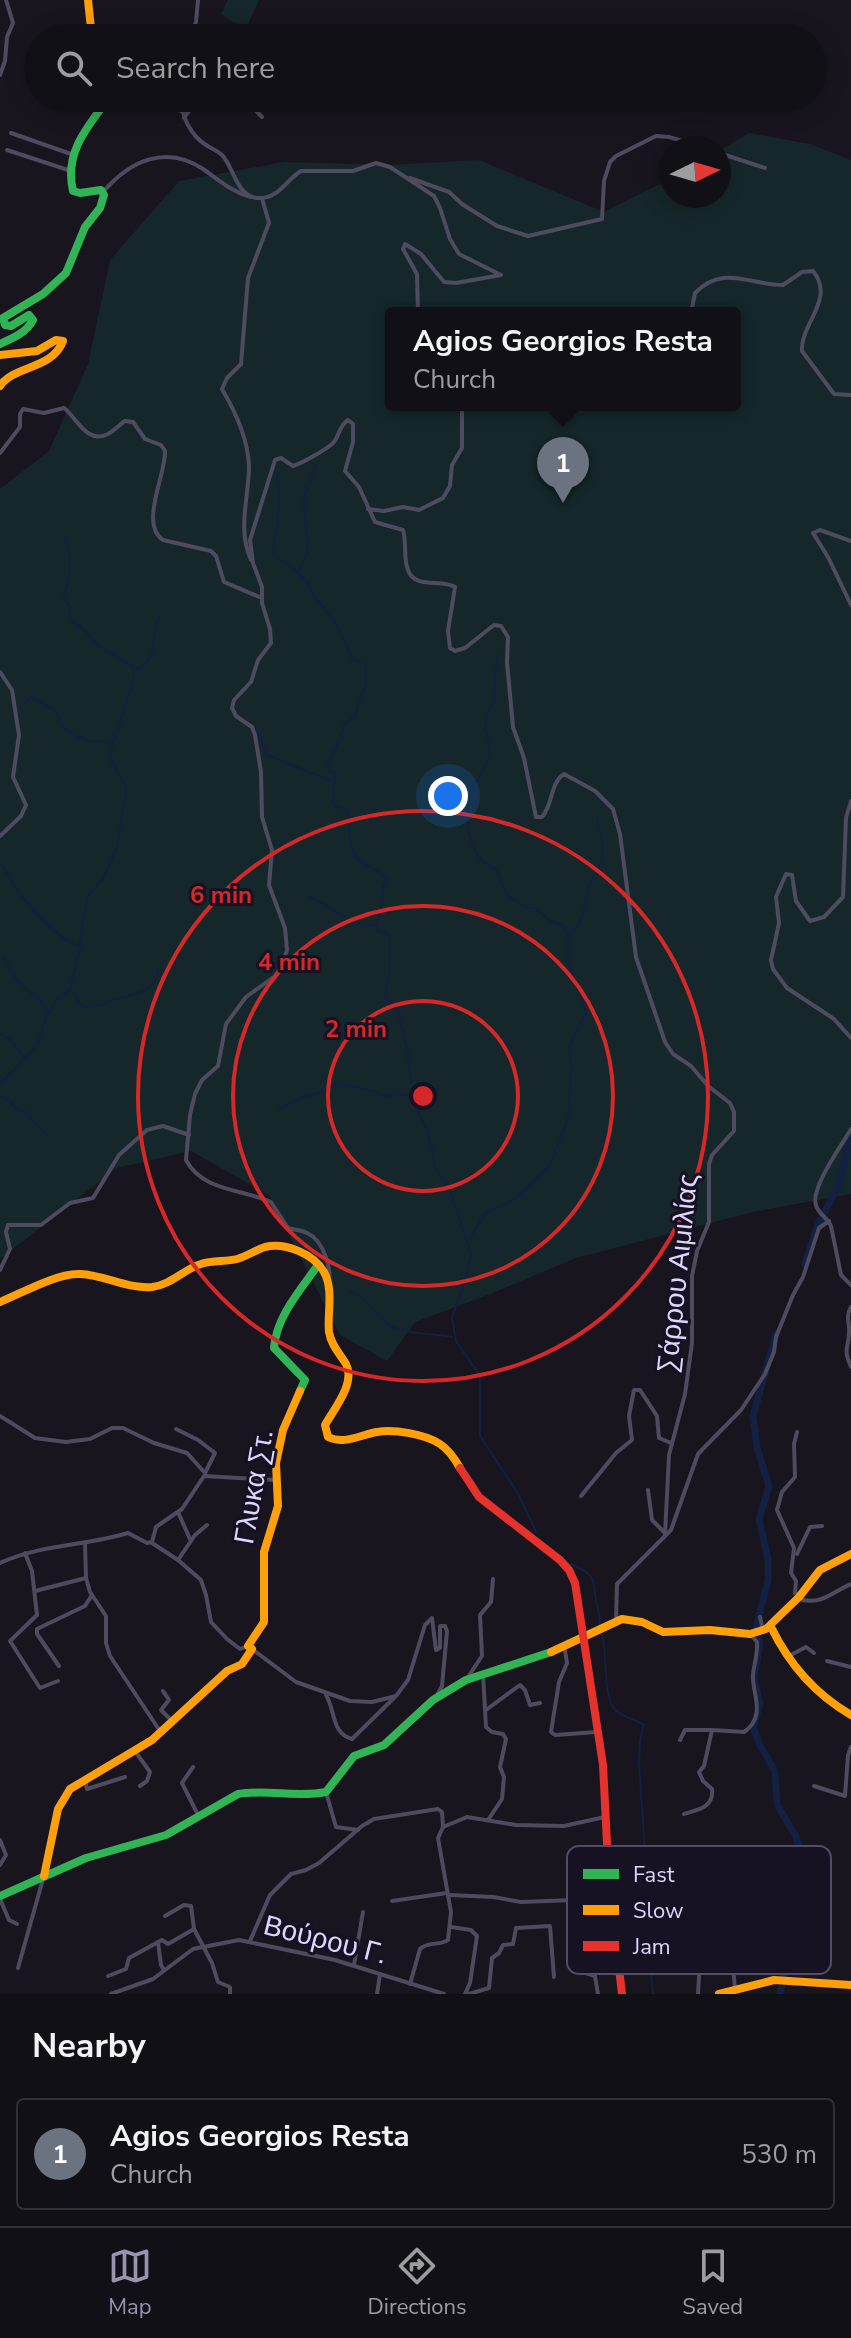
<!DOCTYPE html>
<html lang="en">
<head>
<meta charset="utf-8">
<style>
	:root { --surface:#121017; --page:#1f1e24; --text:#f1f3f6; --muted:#9c9da1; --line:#313036; --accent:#9993ae }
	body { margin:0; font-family:"Nunito Sans",sans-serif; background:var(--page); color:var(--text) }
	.compass { position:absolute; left:659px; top:136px; width:72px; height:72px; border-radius:50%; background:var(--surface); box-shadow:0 4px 20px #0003; rotate:85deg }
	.you { position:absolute; left:448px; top:796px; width:28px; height:28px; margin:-20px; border:6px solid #fff; border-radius:50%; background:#1a73e8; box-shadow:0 0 0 12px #1a73e833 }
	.badge { display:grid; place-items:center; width:52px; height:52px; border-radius:50%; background:var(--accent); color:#fff; font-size:26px; font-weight:700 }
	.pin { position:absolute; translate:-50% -66px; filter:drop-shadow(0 2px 4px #0008) }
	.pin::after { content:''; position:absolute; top:42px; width:28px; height:24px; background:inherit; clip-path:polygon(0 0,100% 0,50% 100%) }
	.popup { position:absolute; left:385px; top:307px; width:356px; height:104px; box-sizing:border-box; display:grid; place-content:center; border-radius:8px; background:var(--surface); filter:drop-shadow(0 2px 6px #0005); font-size:26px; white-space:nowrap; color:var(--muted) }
	.popup b { font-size:30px; color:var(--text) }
	.popup::after { content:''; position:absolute; left:50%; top:100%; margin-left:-16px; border:16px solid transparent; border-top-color:var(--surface) }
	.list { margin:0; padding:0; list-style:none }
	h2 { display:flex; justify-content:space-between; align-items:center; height:104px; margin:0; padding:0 32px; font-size:34px }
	h2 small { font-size:26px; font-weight:400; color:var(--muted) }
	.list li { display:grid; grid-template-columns:52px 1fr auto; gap:24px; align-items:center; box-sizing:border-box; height:112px; margin:0 16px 16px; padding:0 16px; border:2px solid var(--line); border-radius:8px }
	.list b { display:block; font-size:30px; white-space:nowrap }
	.list p { margin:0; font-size:26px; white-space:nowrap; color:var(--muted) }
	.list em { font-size:26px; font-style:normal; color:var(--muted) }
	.icon { flex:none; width:44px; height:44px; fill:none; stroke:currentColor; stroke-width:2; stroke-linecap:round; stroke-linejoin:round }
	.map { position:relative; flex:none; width:851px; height:1994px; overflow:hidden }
	.search { position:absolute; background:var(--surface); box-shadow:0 4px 20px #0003; left:24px; right:24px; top:24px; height:88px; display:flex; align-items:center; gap:20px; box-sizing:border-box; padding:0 28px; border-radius:44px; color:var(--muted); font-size:30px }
	.sheet { height:232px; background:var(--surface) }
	nav { display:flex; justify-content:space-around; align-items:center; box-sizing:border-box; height:112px; border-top:2px solid var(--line); background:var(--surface); font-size:22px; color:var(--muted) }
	nav a { display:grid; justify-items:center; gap:4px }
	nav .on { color:var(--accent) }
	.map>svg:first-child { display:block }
	.green { fill:#15272a; fill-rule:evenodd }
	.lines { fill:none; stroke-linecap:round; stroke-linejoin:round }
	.stream { stroke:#132041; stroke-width:2 }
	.river { stroke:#132041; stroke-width:7 }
	.street { stroke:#4e4b5f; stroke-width:4 }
	.fast { stroke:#30b455; stroke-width:8 }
	.slow { stroke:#ff9f0a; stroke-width:8 }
	.jam { stroke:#e5322d; stroke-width:8 }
	.ring { fill:none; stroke:#d62828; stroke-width:4 }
	.labels { text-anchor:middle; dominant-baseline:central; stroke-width:6; stroke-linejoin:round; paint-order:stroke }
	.street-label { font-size:28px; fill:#dfd7fb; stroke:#161123 }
	.key { fill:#161123; stroke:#524c64; stroke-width:2 }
	.key-label { font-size:22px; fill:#dfd7fb }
	.centre { fill:#d62828; stroke:#161123; stroke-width:4 }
	.ring-label { font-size:24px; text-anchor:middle; font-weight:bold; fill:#d62828; stroke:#161123; stroke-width:6; stroke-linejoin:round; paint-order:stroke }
</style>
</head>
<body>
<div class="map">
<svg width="851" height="1994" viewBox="0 0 851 1994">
	<rect width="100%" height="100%" fill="#18151f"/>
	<!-- green -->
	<g class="green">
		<path d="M228 0H259L247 26 233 22 221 14Z"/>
		<path d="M749 133 810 144 851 160V1194L753 1212 576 1258 488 1295 415 1322 387 1361 340 1335 269 1195 191 1151 117 1168 0 1259V489L49 451 88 364 110 260 179 181 284 162 389 165 479 160 604 212 671 178V196H719V151ZM391 313H735V405H391Z"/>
	</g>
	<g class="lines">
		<!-- stream -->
		<g class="stream">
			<path d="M278 473 279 506 273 555 295 569 309 585 311 592 335 622 353 660 365 663V689L360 698 355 716 344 725C343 740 331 752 327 767L330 772 336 774 332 801 336 806 346 810C353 824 346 840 355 855 362 867 379 868 387 879 379 889 384 900 381 912 379 920 376 923 377 931L387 933 389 936 390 972 385 997 398 1011 407 1049 415 1107 427 1129 436 1168 450 1191 471 1254 466 1277 452 1317 456 1341 480 1376V1436L519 1495 536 1532"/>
			<path d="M299 570C318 540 300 526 305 495 307 484 313 476 316 465"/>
			<path d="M137 669C161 659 149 635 160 616"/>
			<path d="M23 705 32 697 56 711 62 728 87 741 113 742"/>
			<path d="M258 733 267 755 332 781"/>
			<path d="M451 789 458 808 468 816"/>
			<path d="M0 862C5 869 8 877 13 884 29 907 52 933 77 946"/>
			<path d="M307 896 326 905 353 923 374 925"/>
			<path d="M568 934C585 926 583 906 588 890 592 877 603 864 603 850 603 842 599 827 597 819"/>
			<path d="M3 957 16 979 43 1004 49 1014"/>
			<path d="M70 989 82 1006C95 1008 102 1004 113 1000 131 994 155 994 158 970"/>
			<path d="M0 1034 9 1038 24 1057"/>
			<path d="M0 1084 38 1045 46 1018 57 1000 70 989 79 953 87 896 103 879 117 848 126 788 111 760V749L134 678V667C123 659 111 655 101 647 90 639 86 627 72 622L69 616 70 607 63 597C72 575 73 560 64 538"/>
			<path d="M0 1096 8 1099 16 1109 29 1113 32 1121 49 1136"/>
			<path d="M279 1109 303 1097 324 1092 336 1083C353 1088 371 1088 385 1097L396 1094 414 1096"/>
			<path d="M469 1239 486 1212 511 1202 549 1167 568 1118 572 1065 569 1047 586 1012 568 964V937L564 926 550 921 535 908H526L506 894 497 870C464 856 463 814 475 784 479 775 487 767 489 757 492 746 486 737 485 726 485 715 492 707 494 696 496 682 493 669 499 654"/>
			<path d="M350 1292C367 1294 374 1316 389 1325 408 1335 431 1333 452 1337"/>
			<path d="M571 1564C600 1577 591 1580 597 1605 599 1613 601 1617 599 1625"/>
			<path d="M602 1635C608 1653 602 1698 616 1711 623 1717 637 1720 644 1725L640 1740 639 1763 645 1853 643 1881 653 1994"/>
		</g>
		<!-- river -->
		<g class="river">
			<path d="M805 1264 817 1227 838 1186 851 1139"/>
			<path d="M776 1334 753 1416 757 1448 769 1486 759 1519 768 1559V1580L756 1628 760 1645 754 1678 760 1704 753 1727 760 1745 775 1771 777 1805 796 1836 801 1860 799 1869 786 1883 775 1908 789 1935V1951L780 1994"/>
		</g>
		<!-- street -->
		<g class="street">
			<path d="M194 28 212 33 228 28"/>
			<path d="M190 38 196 22 198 0"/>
			<path d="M0 75 5 61 7 37 13 23 6 0"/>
			<path d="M180 98C182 116 190 135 206 145 212 149 217 150 222 155 234 167 237 200 261 198 280 197 287 179 301 171H353L376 163 390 167 434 196 440 208 450 239 459 254 501 275 456 283 444 282 421 254 405 244 403 249 417 274 418 313"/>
			<path d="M207 98 226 104 237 98"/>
			<path d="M244 98 262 117"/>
			<path d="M161 105 182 111"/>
			<path d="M184 118 198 98"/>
			<path d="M11 133 71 154"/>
			<path d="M7 150 68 170"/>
			<path d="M719 153 765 168"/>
			<path d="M410 178 449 192 462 204 497 226 528 236 602 219 604 181 610 162 616 156 656 136 669 137 706 148"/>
			<path d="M104 191C130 161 166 144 203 169 219 180 232 192 251 197"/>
			<path d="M691 313 695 293C723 264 749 285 783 285L802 272 813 271C836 299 800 324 802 351L834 394 851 395"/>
			<path d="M0 453 20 427V414L23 409 44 413 64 408C77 418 87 445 108 434 114 431 119 425 125 421L133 422 145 439 161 445 165 451C166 475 139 524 163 540L211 551 216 556 224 582 262 598"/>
			<path d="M368 509 384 511 403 507 419 510 443 498 450 486 452 465 462 448V405"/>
			<path d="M851 541 820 530 813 533 828 557 851 605"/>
			<path d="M251 560C237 529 249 497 249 466 248 439 235 411 222 389L227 378 241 364 248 278 269 223 262 198"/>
			<path d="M0 672 12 690 19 735 13 777 26 805 21 816 0 836"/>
			<path d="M851 801 846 818 843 897 824 917 810 921 796 901 792 875 786 874 776 897 779 923 771 960 773 969 787 988 834 1019 851 1038"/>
			<path d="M851 1129C842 1145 810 1188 816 1205 818 1214 827 1217 831 1226L841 1275 851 1285"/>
			<path d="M0 1270 10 1249 6 1232 8 1225H41L70 1203 93 1198 119 1155 147 1130 163 1126 189 1135"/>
			<path d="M328 1285C333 1269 323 1240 307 1233 301 1230 294 1230 288 1228L271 1202C243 1189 203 1192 186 1160L190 1115 195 1094 202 1080 218 1066 226 1024 246 997 275 976 282 966 287 950 285 928 269 885 272 850 262 817 261 772 255 735 252 727 236 716 232 708 234 700 251 682 258 660 271 643 270 629 262 603V587L253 563 250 540 275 460 281 458 293 466C302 463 328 449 334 442 340 434 339 426 348 420L353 424V442L345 471 359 487 375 522 403 530C407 543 403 558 408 570 415 590 442 578 455 587L448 631 450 648 455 651 465 648 494 625 501 626 508 637 507 662 513 727 524 758 536 817H542C553 805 550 783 564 774L595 791 613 809 620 834 636 957 665 1042 673 1054 691 1066 708 1086 730 1103 734 1112V1131L712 1155 709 1164V1222L697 1251 692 1276V1343L685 1394 669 1455 665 1535"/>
			<path d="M851 1307C845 1318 850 1322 849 1333 848 1351 843 1348 851 1367"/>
			<path d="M0 1416 35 1438 66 1442 90 1439 112 1428H123L154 1443 187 1453 205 1473"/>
			<path d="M176 1429 198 1440 215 1453 205 1473"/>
			<path d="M797 1432 794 1444 795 1477 782 1492 777 1510 794 1548 791 1573 796 1581 795 1593 799 1597"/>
			<path d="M648 1490 652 1520 665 1533"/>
			<path d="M581 1496 616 1453 632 1440 629 1416 634 1390H640L657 1416 659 1438 671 1443"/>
			<path d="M178 1512 190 1539"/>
			<path d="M85 1543 86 1578 90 1592 106 1616V1643L110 1656 160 1731"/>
			<path d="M152 1543 178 1560 201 1580 206 1595 211 1622 227 1639 240 1649 248 1646"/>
			<path d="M25 1553 32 1571 37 1615 10 1641 40 1688 58 1681"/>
			<path d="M797 1554 810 1527 822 1526"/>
			<path d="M178 1560 195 1535 207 1525"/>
			<path d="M0 1563C41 1544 86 1546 128 1533L147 1543 152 1542 156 1527 182 1509 204 1476 276 1480"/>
			<path d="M35 1591 86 1578"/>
			<path d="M799 1599C821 1606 832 1592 851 1584"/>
			<path d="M760 1617 763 1630"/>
			<path d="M616 1621 617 1584 671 1530 698 1454 741 1410 765 1374 774 1352 776 1337 793 1295 803 1277 819 1228 829 1221"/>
			<path d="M564 1645 567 1663 559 1682 551 1732 555 1735 597 1732"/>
			<path d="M252 1649 296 1682 350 1701 372 1702 396 1696 408 1680 425 1625 432 1618 436 1650 440 1648V1626H445L447 1631 442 1686 437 1695"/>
			<path d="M787 1657 806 1647 814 1653"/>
			<path d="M827 1661 851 1667"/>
			<path d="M59 1666 37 1634V1629L85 1606 92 1595"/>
			<path d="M483 1674 486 1727 492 1732 503 1734 506 1739 500 1767 504 1777 502 1799 488 1820"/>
			<path d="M466 1680 482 1656 480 1615 491 1602 493 1579"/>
			<path d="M163 1691 169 1700 161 1710 173 1722"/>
			<path d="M326 1695C336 1712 331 1733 352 1739L394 1698"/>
			<path d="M486 1710 520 1685 525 1690 530 1705 540 1703"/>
			<path d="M680 1740 685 1730H712"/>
			<path d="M135 1751 150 1772 147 1781 140 1786"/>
			<path d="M193 1767 182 1783 199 1817"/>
			<path d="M85 1781 87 1789 125 1777"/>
			<path d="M814 1786 845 1796 848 1755 851 1747"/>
			<path d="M326 1792 336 1827 358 1830"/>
			<path d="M684 1814C699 1810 714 1807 712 1789L703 1781 699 1772 704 1766 712 1730 744 1732C767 1716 752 1694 753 1675 754 1664 758 1654 757 1642L750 1634"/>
			<path d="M0 1840 6 1855 0 1865"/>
			<path d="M664 1892 704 1888"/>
			<path d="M449 1895 493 1897 521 1902 574 1900"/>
			<path d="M0 1899 9 1920 17 1924"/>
			<path d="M392 1901 447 1893"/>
			<path d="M165 1916 184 1905 191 1906 194 1929 212 1963 218 1982 230 1987V1994"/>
			<path d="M729 1916 735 1990"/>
			<path d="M451 1927 471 1930 477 1936 470 1983 465 1994"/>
			<path d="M581 1937 586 1973 595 1976 598 1994"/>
			<path d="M250 1941 270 1895 291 1874 306 1870 319 1863 362 1826 374 1819 438 1809 442 1812 443 1827"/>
			<path d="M158 1942 161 1965 164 1970"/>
			<path d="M354 1965 363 1912"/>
			<path d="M18 1968 43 1879"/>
			<path d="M108 1976 126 1969 129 1958 162 1940 168 1944 194 1929"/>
			<path d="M410 1984 420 1949C428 1941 440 1946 448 1940L451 1912 438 1838 443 1827 467 1817 516 1825 564 1826 605 1817"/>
			<path d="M111 1994 153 1979 193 1949 239 1940 335 1960 444 1994"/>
			<path d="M377 1994 380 1974"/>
			<path d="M469 1994 489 1988 492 1958 499 1953 503 1945 513 1944 516 1928 550 1926 554 1977"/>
			<path d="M698 1994 704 1888 710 1848"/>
		</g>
		<!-- fast -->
		<g class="fast">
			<path d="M0 344C13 338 26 333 33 320L29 315 11 326 5 325 3 318 43 294 66 273 85 227 100 208 104 195 101 190 80 193 73 191C64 153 87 127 109 98"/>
			<path d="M300 1391 305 1380 274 1348C276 1317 301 1289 318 1265"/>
			<path d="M0 1896 86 1858 166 1835 238 1794C267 1789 297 1798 326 1792L354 1756 384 1745 433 1700 466 1680 551 1652"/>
		</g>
		<!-- slow -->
		<g class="slow">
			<path d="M88 0 92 38"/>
			<path d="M0 355 37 351 56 340 63 341C52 370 14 365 0 386"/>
			<path d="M0 1302C22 1293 57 1273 80 1274 105 1275 127 1289 152 1287 171 1285 184 1269 201 1264 213 1260 226 1262 237 1259 247 1256 256 1250 265 1247 285 1242 314 1254 324 1272 334 1290 327 1313 329 1332 331 1345 340 1354 346 1364 356 1383 334 1409 325 1425L328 1437C345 1445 359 1435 377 1432 394 1429 425 1434 440 1444 449 1450 455 1459 460 1468"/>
			<path d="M771 1627C789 1664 815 1694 851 1715"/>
			<path d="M551 1652 622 1619 642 1622 663 1632 710 1630 750 1634 766 1629 799 1597 820 1570 851 1554"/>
			<path d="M44 1876 58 1809 70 1789 152 1740 227 1671 242 1664 252 1649 248 1646 264 1622V1552L278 1506 276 1463 283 1430 300 1391"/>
			<path d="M719 1994 774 1980 851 1985"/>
		</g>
		<!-- jam -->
		<path class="jam" d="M460 1468 479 1497 560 1560 569 1570 575 1583 603 1765 609 1883 622 1994"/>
	</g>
	<!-- distance rings -->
	<g class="ring">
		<circle cx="423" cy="1096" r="95"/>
		<circle cx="423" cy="1096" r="190"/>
		<circle cx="423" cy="1096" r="285"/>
	</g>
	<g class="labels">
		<!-- street labels -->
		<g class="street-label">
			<text transform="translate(678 1273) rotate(-84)">Σάρρου Αιμιλίας</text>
			<text transform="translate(254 1487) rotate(-80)">Γλυκα Στ.</text>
			<text transform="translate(325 1940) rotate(14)">Βούρου Γ.</text>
		</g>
	</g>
	<!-- legend -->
	<rect x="567" y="1846" width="264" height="128" rx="12" class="key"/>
	<rect x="583" y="1869" width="36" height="10" fill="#30b455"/>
	<rect x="583" y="1905" width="36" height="10" fill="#ff9f0a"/>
	<rect x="583" y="1941" width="36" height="10" fill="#e5322d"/>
	<g class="key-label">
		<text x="633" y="1882">Fast</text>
		<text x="633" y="1918">Slow</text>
		<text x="633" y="1954">Jam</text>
	</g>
	<circle cx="423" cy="1096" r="12" class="centre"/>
	<g class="ring-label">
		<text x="221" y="903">6 min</text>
		<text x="289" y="970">4 min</text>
		<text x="356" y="1037">2 min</text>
	</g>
</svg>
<svg class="compass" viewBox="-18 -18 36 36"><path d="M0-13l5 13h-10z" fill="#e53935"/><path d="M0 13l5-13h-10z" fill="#9c9da1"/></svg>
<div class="you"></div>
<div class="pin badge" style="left:563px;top:503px;background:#6b7280">1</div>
<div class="popup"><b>Agios Georgios Resta</b>Church</div>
<div class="search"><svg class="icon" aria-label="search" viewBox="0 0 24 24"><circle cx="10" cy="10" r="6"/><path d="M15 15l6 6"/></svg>Search here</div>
</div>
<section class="sheet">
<h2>Nearby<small></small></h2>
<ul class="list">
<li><span class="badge" style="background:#6b7280">1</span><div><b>Agios Georgios Resta</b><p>Church</p></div><em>530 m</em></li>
</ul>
</section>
<nav>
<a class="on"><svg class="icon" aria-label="map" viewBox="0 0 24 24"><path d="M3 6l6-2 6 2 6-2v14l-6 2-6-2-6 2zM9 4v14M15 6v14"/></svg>Map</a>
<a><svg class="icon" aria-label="directions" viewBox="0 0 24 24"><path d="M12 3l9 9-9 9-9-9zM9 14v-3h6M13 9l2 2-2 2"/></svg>Directions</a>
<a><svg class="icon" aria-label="saved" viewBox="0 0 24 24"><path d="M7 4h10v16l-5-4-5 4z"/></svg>Saved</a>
</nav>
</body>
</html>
